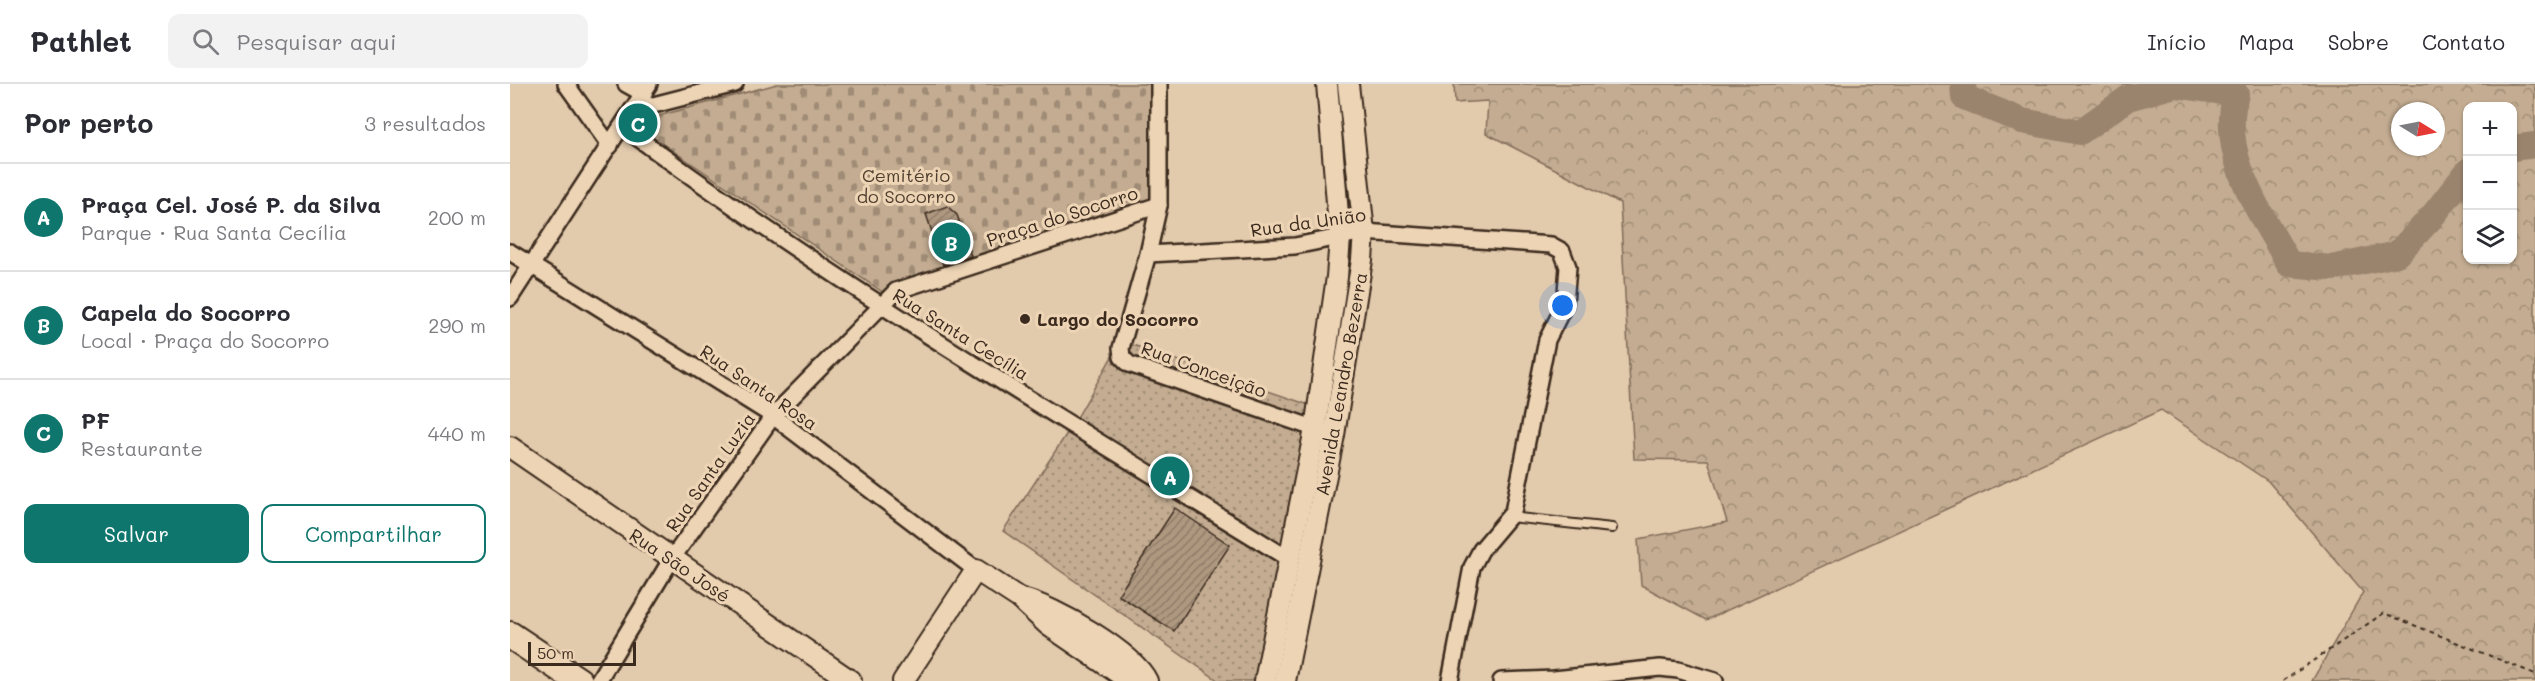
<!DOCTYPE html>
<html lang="pt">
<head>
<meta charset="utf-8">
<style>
	:root { --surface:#fff; --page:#f2f2f3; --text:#2b2b33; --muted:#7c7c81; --line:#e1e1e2; --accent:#0f766e }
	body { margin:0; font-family:Mali,sans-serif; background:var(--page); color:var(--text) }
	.controls { position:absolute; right:18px; top:18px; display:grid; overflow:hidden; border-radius:12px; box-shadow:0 2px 4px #0004 }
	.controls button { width:54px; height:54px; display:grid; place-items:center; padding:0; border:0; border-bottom:2px solid var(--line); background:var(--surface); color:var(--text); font:30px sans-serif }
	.compass { position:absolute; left:1881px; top:18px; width:54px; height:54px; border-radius:50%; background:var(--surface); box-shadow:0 2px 4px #0004; rotate:100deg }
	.scale { position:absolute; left:18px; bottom:15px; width:108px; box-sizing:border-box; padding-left:6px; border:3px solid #3b2a1e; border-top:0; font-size:16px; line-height:21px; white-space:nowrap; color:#3b2a1e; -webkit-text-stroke:4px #edd4b5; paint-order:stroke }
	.you { position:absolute; left:1053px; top:222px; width:21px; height:21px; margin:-15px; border:4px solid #fff; border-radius:50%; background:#1a73e8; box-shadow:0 0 0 9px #1a73e833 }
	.badge { display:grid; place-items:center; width:39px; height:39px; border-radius:50%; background:var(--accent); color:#fff; font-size:20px; font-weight:700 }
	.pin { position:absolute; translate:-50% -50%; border:3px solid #fff; box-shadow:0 2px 6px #0006 }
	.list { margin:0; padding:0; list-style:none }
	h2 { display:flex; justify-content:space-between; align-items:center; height:78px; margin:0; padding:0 24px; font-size:26px }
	h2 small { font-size:20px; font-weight:400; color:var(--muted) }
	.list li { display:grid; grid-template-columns:39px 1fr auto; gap:18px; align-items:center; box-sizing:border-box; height:108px; padding:0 24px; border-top:2px solid var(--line) }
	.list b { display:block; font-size:22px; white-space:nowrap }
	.list p { margin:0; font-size:20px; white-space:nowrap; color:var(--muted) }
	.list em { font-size:20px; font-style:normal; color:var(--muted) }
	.actions { display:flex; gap:12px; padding:18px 24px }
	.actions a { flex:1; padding:14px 0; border:2px solid var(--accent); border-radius:12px; text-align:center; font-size:21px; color:var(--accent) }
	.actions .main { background:var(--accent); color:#fff }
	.icon { flex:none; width:33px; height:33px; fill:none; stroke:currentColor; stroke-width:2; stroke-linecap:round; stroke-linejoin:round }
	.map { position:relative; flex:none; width:2025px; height:597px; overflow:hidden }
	header { display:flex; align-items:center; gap:36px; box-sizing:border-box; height:84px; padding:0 30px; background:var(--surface); border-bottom:2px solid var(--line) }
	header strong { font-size:28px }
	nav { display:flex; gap:33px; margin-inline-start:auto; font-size:21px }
	.search { width:420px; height:54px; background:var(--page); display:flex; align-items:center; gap:15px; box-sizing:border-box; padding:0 21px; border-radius:12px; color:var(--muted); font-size:22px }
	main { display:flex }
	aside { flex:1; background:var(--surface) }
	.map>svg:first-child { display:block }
	.grass { fill:url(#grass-dots); stroke:#7f6b58; stroke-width:1.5 }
	.forest { fill:url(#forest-crowns); stroke:#7f6b58; stroke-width:1.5; fill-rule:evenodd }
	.cemetery { fill:url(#cemetery-stones); stroke:#7f6b58; stroke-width:1.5 }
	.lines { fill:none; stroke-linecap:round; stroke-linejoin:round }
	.river { stroke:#9a846e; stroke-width:26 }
	.building { fill:url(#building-hatch); stroke:#3b2a1e; stroke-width:1.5 }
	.service-casing { stroke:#3b2a1e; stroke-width:12 }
	.minor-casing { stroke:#3b2a1e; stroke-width:20 }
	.tertiary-casing { stroke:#3b2a1e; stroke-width:24 }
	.trunk-casing { stroke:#3b2a1e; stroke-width:30 }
	.path { stroke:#3b2a1e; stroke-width:2; stroke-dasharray:4.5 4.5; stroke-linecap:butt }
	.service { stroke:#edd4b5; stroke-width:8 }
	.minor { stroke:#edd4b5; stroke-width:15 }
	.tertiary { stroke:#edd4b5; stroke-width:20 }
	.trunk { stroke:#edd4b5; stroke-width:26 }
	.poi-dot { fill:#3b2a1e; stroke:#edd4b5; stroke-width:2 }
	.labels { text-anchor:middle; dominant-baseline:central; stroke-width:6; stroke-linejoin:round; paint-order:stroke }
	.park-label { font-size:18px; fill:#4f3e2f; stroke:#edd4b5 }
	.street-label { font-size:18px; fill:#3b2a1e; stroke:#edd4b5 }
	.poi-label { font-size:18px; font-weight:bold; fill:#3b2a1e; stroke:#edd4b5; text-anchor:start }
</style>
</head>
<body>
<header>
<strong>Pathlet</strong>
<div class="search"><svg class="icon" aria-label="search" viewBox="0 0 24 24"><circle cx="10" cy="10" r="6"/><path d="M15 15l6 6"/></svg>Pesquisar aqui</div>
<nav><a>Início</a><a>Mapa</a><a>Sobre</a><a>Contato</a></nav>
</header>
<main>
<aside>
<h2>Por perto<small>3 resultados</small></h2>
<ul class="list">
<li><span class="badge">A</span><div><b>Praça Cel. José P. da Silva</b><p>Parque · Rua Santa Cecília</p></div><em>200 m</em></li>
<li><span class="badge">B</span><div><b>Capela do Socorro</b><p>Local · Praça do Socorro</p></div><em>290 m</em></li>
<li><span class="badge">C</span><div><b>PF</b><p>Restaurante</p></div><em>440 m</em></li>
</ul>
<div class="actions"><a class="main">Salvar</a><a>Compartilhar</a></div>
</aside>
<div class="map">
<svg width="2025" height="597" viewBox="0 0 2025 597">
	<defs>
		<pattern id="grass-dots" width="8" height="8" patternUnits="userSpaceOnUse" patternTransform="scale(1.5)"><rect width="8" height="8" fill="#c3ac91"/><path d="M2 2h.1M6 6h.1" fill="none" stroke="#a08c76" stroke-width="1.8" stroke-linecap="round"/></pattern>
		<pattern id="forest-crowns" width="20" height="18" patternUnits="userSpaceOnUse" patternTransform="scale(1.5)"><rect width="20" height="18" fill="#c3ac91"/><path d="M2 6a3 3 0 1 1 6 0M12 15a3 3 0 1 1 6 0" fill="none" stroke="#a08c76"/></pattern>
		<pattern id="cemetery-stones" width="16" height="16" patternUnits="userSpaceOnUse" patternTransform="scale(1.5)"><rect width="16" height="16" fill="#c3ac91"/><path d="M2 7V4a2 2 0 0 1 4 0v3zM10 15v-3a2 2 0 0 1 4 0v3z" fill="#a08c76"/></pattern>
		<pattern id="building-hatch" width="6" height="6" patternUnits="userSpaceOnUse" patternTransform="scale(1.5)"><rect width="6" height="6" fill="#ae9880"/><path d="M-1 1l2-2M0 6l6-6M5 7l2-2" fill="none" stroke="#8f7c68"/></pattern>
	</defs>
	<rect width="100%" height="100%" fill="#e2caac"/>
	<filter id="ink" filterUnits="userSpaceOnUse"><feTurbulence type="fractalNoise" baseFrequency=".0167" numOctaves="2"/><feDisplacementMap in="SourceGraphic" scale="12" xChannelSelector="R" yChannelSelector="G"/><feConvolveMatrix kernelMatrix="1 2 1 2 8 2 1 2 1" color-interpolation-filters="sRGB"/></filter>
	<g filter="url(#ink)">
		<!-- grass -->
		<path class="grass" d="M611 257 805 323 749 597H709L493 447 565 337Z"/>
		<!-- forest -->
		<path class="forest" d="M944 0H2025V597H1802L1853 508 1758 397 1651 326 1196 536 1131 501 1128 455 1217 438 1198 376 1124 375 1110 119 976 49 978 17 945 19ZM1958 22H2002V176H1958ZM1890 27H1926V63H1890Z"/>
		<!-- cemetery -->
		<path class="cemetery" d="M267 0H648L640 124 380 213 135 48 141 34Z"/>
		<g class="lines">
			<!-- river -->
			<g class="river">
				<path d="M1453 0 1454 13 1512 37 1570 48 1618 14 1665 1 1726 10C1708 71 1751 129 1779 180L1822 184 1887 170 1921 134 1958 87"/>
				<path d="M2002 64 2025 61"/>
			</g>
		</g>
		<!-- building -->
		<g class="building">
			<path d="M437 122 447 131 461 172 433 181 416 130Z"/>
			<path d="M665 424 720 461 664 547 608 511Z"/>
		</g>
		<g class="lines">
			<!-- service casing -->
			<g class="service-casing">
				<path id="service" d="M1000 433 1102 444"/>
			</g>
			<!-- minor casing -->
			<g class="minor-casing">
				<g id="minor">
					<path d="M56 0 100 62"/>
					<path d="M116 0 134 10"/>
					<path d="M649 0V121L638 170 611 264 612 273 619 280 815 348"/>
					<path d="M124 26 225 0"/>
					<path d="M113 43C326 201 554 336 779 475"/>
					<path d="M0 168 263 332 466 486"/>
					<path d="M638 170 785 162 854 148 1041 161 1052 167 1058 183 1055 220 1037 256 1003 428 971 466 962 483 940 597"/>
					<path d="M0 214 139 0"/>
					<path d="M88 597 161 476 263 332 386 207 649 121"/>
					<path d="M991 597 1044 595 1150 584 1168 586 1205 597"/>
				</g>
			</g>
			<!-- tertiary casing -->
			<g class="tertiary-casing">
				<g id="tertiary">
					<path d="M0 363 341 597"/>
					<path d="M512 515C543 522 623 568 637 597"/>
					<path d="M393 597 466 486 509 514 538 541 611 591 625 597"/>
					<path d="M755 597 805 345 827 193 830 154 817 0"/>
					<path d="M775 597 824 351 852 176 854 148 838 0"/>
				</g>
			</g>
			<!-- trunk casing -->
			<g class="trunk-casing">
				<path id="trunk" d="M0 551 69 597"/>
			</g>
			<!-- path -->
			<path class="path" d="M1773 597 1874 529 2025 590"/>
			<!-- service -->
			<use href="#service" class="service"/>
			<!-- minor -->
			<use href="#minor" class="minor"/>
			<!-- tertiary -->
			<use href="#tertiary" class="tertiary"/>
			<!-- trunk -->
			<use href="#trunk" class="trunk"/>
		</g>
	</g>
	<!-- markers -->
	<circle class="poi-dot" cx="515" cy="235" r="6"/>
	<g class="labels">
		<!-- park labels -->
		<g class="park-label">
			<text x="396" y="91">Cemitério<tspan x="396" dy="21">do Socorro</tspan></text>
		</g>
		<!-- street labels -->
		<g class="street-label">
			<text transform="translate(552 132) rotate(-18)">Praça do Socorro</text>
			<text transform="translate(798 138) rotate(-8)">Rua da União</text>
			<text transform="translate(451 250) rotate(32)">Rua Santa Cecília</text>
			<text transform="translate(694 285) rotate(20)">Rua Conceição</text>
			<text transform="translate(831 300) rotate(-80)">Avenida Leandro Bezerra</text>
			<text transform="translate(249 303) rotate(34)">Rua Santa Rosa</text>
			<text transform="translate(200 388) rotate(-55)">Rua Santa Luzia</text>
			<text transform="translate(170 481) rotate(34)">Rua São José</text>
		</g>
		<!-- poi labels -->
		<g class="poi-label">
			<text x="527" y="235">Largo do Socorro</text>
		</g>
	</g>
</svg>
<div class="controls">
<button>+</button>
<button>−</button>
<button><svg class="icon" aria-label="layers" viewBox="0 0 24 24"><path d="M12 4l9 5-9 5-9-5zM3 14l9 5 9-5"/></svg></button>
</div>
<svg class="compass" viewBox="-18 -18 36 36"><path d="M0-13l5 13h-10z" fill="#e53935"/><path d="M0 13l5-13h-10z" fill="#7c7c81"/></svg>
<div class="scale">50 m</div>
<div class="you"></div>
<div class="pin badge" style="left:660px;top:392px">A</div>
<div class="pin badge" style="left:441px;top:158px">B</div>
<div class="pin badge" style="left:128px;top:39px">C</div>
</div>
</main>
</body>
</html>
